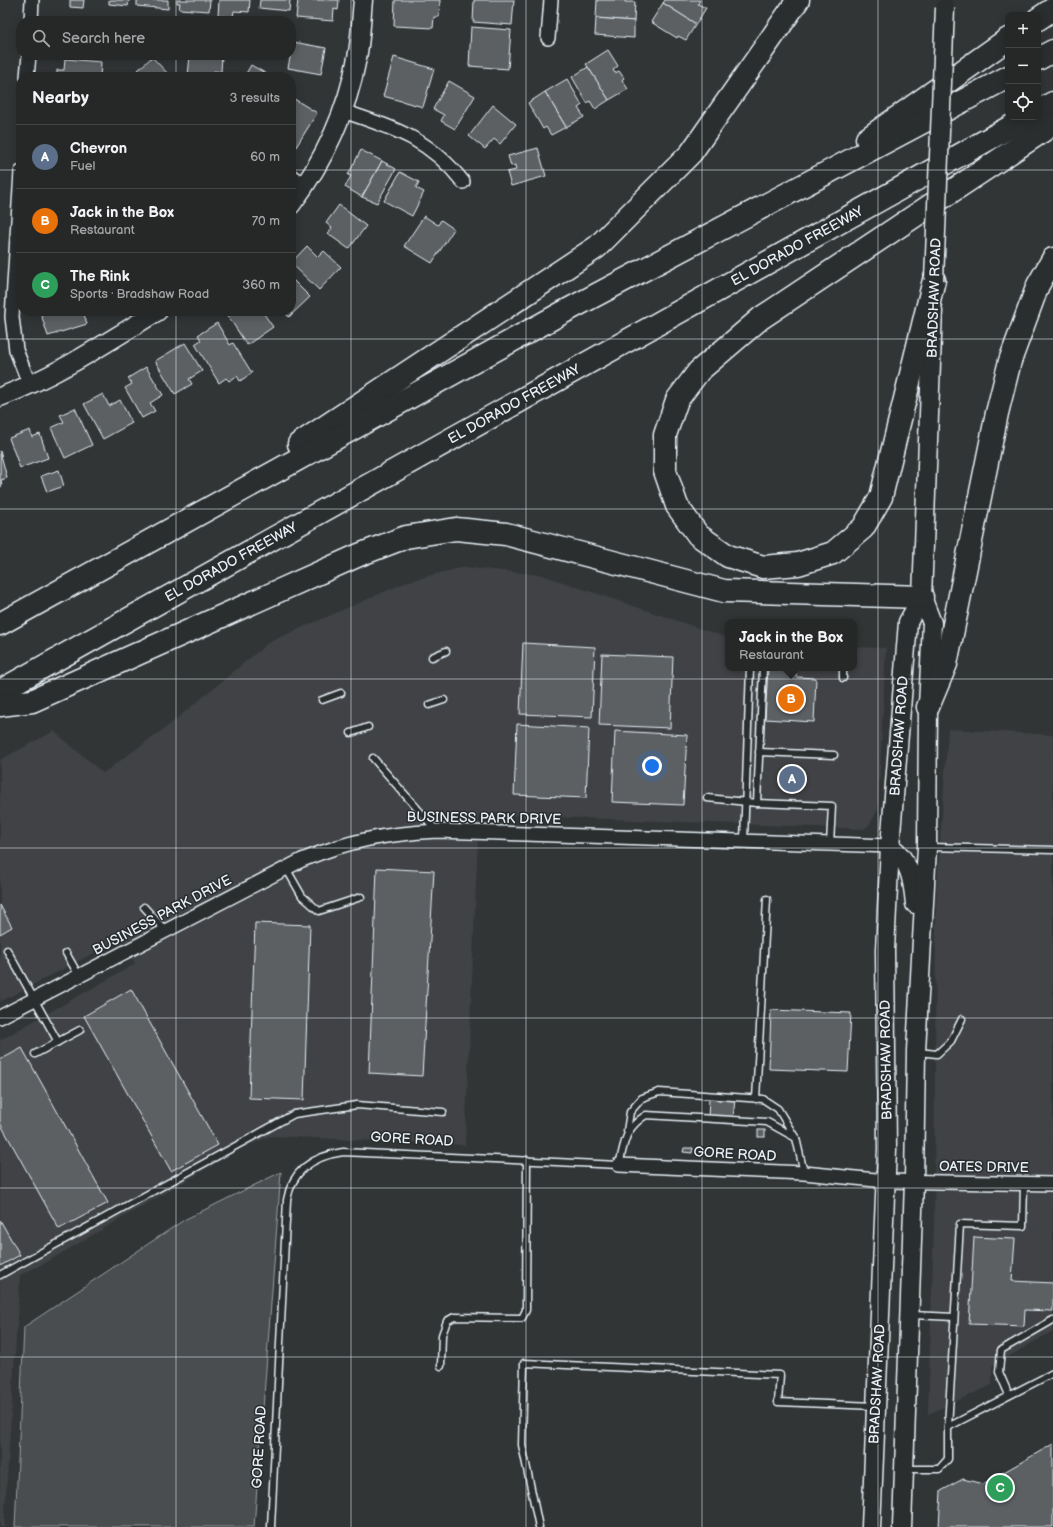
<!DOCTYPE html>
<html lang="en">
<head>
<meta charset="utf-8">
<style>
	:root { --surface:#262828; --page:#323434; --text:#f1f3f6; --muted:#a4a6a8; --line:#424445; --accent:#ff9aa2 }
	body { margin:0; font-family:"Balsamiq Sans",sans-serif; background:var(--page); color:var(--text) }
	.controls { position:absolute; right:12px; top:12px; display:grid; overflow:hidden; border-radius:8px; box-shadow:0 2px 10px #0003 }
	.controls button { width:36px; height:36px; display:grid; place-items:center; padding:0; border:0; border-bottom:1px solid var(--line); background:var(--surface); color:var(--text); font:20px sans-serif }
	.you { position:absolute; left:652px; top:766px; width:14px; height:14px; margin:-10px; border:3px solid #fff; border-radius:50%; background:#1a73e8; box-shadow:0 0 0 6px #1a73e833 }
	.badge { display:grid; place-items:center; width:26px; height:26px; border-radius:50%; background:var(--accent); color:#fff; font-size:13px; font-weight:700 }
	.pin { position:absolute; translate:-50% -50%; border:2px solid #fff; box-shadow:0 1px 4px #0006 }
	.popup { position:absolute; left:725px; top:619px; width:132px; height:52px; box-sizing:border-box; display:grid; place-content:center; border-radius:8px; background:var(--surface); filter:drop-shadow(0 1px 3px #0005); font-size:13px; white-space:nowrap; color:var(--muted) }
	.popup b { font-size:15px; color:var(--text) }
	.popup::after { content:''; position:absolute; left:50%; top:100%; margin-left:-8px; border:8px solid transparent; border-top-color:var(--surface) }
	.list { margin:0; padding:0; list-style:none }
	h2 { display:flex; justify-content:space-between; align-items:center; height:52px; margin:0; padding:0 16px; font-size:17px }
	h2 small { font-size:13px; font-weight:400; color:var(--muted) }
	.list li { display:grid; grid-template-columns:26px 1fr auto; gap:12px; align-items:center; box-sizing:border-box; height:64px; padding:0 16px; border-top:1px solid var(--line) }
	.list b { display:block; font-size:15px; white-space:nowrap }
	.list p { margin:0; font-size:13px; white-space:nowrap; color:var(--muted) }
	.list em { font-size:13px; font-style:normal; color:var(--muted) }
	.icon { flex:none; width:22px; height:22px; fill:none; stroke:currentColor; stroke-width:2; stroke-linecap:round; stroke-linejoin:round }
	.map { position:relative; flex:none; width:1053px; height:1527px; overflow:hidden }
	.search { position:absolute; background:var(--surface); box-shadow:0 2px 10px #0003; left:16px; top:16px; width:280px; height:44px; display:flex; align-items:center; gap:10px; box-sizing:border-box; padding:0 14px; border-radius:16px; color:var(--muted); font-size:15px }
	.panel { position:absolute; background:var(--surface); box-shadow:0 2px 10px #0003; left:16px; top:72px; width:280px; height:244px; border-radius:16px }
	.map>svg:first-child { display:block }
	.built { fill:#3f4244 }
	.green { fill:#494d4f; stroke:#989fa4 }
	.building { fill:#5c6063; stroke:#e8f1f8 }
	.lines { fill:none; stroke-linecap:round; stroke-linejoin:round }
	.lane-casing { stroke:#e8f1f8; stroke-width:9 }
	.street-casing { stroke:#e8f1f8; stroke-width:16 }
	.secondary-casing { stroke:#e8f1f8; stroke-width:21 }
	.highway-casing { stroke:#e8f1f8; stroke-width:25 }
	.lane { stroke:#2a2d2e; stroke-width:6 }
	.street { stroke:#2a2d2e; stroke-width:13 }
	.secondary { stroke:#2a2d2e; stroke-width:18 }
	.highway { stroke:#2a2d2e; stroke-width:22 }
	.secondary-bridge-casing { stroke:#e8f1f8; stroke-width:21; stroke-linecap:butt }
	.secondary-bridge { stroke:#2a2d2e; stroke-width:18 }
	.grid { fill:none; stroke:#e8f1f8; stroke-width:1; stroke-opacity:0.55 }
	.labels { text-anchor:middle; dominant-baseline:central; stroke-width:3; stroke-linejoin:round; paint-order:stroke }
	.street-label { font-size:14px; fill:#e8f1f8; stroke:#2a2d2e }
</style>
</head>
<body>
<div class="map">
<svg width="1053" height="1527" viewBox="0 0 1053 1527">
	<rect width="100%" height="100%" fill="#323536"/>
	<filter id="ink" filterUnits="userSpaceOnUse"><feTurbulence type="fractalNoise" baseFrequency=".025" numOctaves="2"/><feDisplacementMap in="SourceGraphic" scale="8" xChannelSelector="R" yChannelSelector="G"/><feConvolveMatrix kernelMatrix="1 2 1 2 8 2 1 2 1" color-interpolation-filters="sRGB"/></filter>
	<g filter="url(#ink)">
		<!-- built -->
		<g class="built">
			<path d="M463 567 542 575 728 638V668H854V647L886 648 878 810 870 824 864 829 479 814 465 1145 271 1136 242 1148 43 1264 20 1275 4 1527H0V1040L135 964 121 939 0 1002V760L54 731 103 773 168 726 269 642 409 581Z"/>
			<path d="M948 729 1053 735V1331L992 1366V1385L928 1414 934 1223 936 900Z"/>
		</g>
		<!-- green -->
		<path class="green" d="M281 1172 254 1527H15L24 1327 184 1220Z"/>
		<!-- building -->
		<g class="building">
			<path d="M70 0H84L83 8 70 7Z"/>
			<path d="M109 0H129L128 6 109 4Z"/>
			<path d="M137 0H168V9L137 6Z"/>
			<path d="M177 0H210L209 11 179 9 180 3H177Z"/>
			<path d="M219 0H250L249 12 234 11 233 17 218 16Z"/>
			<path d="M260 0H290L289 11 259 8Z"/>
			<path d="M298 0H339L338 10 334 9 333 21 296 18Z"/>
			<path d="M395 0H440L439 17H434L433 28 394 26Z"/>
			<path d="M474 0H514L512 25 473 22Z"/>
			<path d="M597 0H625V2H635L634 21 596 18Z"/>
			<path d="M665 0H700L698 4 706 8 696 24 663 3Z"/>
			<path d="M663 3 696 24 686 40 678 36 677 38 651 22Z"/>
			<path d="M596 18 634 21V38L595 35Z"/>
			<path d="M471 27 511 30 508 69 469 66Z"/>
			<path d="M293 42 326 48 321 74 288 68Z"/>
			<path d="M608 50 618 66 613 70 615 73 619 71 624 78 622 80 628 89 609 100 586 64Z"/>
			<path d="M190 55H222L221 72 214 71 213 77 188 76Z"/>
			<path d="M152 57 171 77H141L143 75 138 70Z"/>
			<path d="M394 57 434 69 423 107 383 96Z"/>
			<path d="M65 59 101 62 100 77H57V70H64Z"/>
			<path d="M251 65 272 77H244Z"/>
			<path d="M588 67 609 100 595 109 590 101 587 103 572 77Z"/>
			<path d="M567 79 582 105 578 108 584 117 566 127 545 92Z"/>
			<path d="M449 81 475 96 455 129 441 121 444 115 433 109Z"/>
			<path d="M545 92 566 127 551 135 546 127 543 129 528 103Z"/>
			<path d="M291 97 317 113 296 147 291 144Z"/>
			<path d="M493 105 516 124 500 144 494 139 485 149 469 136Z"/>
			<path d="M538 148 546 176 511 186 507 172 516 170 515 165 511 166 508 156Z"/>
			<path d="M361 150 382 161 362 197 345 187 351 176 348 175Z"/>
			<path d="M382 161 396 169 377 203 362 197Z"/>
			<path d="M400 172 419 182 416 188 424 192 412 216 384 201Z"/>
			<path d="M339 205 366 226 349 249 328 234 332 228 326 223Z"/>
			<path d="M424 216 438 225 441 220 454 229 432 263 404 246Z"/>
			<path d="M307 246 318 257 324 251 341 267 319 290 291 263Z"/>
			<path d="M291 278 310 297 289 317 283 311H291Z"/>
			<path d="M40 311H83L87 324 48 336Z"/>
			<path d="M235 311H262L273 327 247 345 228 316Z"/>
			<path d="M217 323 230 345 233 343 252 373 240 381 237 376 229 381 226 378 219 383 195 344 201 340 198 335Z"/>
			<path d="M185 343 202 371 189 379 192 384 175 394 155 361Z"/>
			<path d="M146 367 163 395 150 403 155 411 142 418 125 388 132 384 128 378Z"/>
			<path d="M103 394 109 406 120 400 132 423 103 439 84 404Z"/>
			<path d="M75 408 92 445 65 458 51 428 64 422 60 415Z"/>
			<path d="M30 430 32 437 40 434 48 458 20 468 9 438Z"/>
			<path d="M0 451 7 478 1 480 2 486 0 487Z"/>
			<path d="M59 470 64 486 47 492 41 476Z"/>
			<path d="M523 643 595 647 592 717 520 714Z"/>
			<path d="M602 654 673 657 670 728 599 725Z"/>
			<path d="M768 668 796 670V677L816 678 814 722 765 719Z"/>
			<path d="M517 724 589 728 586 798 514 795Z"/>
			<path d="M615 731 687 735 683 805 612 802Z"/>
			<path d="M377 868 434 871 422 1076 369 1073Z"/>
			<path d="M0 905 12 927 0 934Z"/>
			<path d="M255 923 310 925 304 1100 249 1098Z"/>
			<path d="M131 989 218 1145 171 1171 84 1016Z"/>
			<path d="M771 1010 851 1013 848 1072 769 1069Z"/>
			<path d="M22 1048 108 1203 59 1229 0 1123V1060Z"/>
			<path d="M709 1098 735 1099 733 1119 708 1118Z"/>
			<rect x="758" y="1130" width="7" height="7"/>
			<path d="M684 1148H693L692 1153 683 1152Z"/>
			<path d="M0 1220 20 1255 0 1266Z"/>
			<path d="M974 1237 1015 1239 1012 1281 1053 1283V1311L1025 1310 1024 1326 969 1324Z"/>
			<path d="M1053 1444V1527H939L941 1491 963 1479 983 1484Z"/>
		</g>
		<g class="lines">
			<!-- lane casing -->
			<g class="lane-casing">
				<g id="lane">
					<path d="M432 657 446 651"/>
					<path d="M843 668V678"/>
					<path d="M322 700 341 693"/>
					<path d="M429 705 444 700"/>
					<path d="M351 733 368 727"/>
					<path d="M759 752 834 755"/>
					<path d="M373 758 436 830"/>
					<path d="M707 798 757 803 832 806 830 844"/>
					<path d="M757 803 763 668"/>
					<path d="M744 841 750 668"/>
					<path d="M929 847 1053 850"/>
					<path d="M286 868 302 896 319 911 361 897"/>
					<path d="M144 907 166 931"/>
					<path d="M7 950 58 1042"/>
					<path d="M66 953 79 976"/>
					<path d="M918 1052 937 1054 951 1041 962 1019"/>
					<path d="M35 1054 80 1030"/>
					<path d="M756 1099 767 899"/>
					<path d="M627 1131 630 1112 642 1098 659 1092 763 1099 778 1109 795 1137"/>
					<path d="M0 1275 294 1114 357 1105 443 1112"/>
					<path d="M912 1315 954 1317"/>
					<path d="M441 1366 442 1335 447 1321 454 1317 522 1318 526 1310 527 1160"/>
					<path d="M1009 1395 999 1372 1001 1350 1053 1320"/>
					<path d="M948 1427 1053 1373"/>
					<path d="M906 1469H939L948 1459V1427L960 1224 1023 1226 1024 1184"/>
					<path d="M271 1527 287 1200C292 1170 314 1156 343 1152L619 1165C625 1142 624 1129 646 1115L767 1122 796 1138 804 1173"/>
					<path d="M539 1527 522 1445 524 1363 780 1375 778 1402 875 1406"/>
				</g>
			</g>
			<!-- street casing -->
			<g class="street-casing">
				<g id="street">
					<path d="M31 21 32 0"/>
					<path d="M548 38 551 0"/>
					<path d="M27 77 29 55"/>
					<path d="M343 111C393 128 429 138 463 182"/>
					<path d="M21 172 12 317 16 350 30 386"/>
					<path d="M291 176 305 186"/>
					<path d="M0 1017 302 860C351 840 385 834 437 831L890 846"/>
					<path d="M619 1165 804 1173 886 1181 1053 1184"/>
				</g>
			</g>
			<!-- secondary casing -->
			<g class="secondary-casing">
				<g id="secondary">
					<path d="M291 205C324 161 347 112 357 58 361 39 361 19 363 0"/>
					<path d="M0 397C57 376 107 342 158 311"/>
					<path d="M890 846C910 860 913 881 915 904"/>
					<path d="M871 1527 887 1149 885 950 890 846 908 622 922 597"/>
					<path d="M902 1527 914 1182 916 1051 927 847 928 707 932 623 922 597 933 310"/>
				</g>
			</g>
			<!-- highway casing -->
			<g class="highway-casing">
				<g id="highway">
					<path d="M1038 19 1053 9"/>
					<path d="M1038 59 1053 51"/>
					<path d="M1038 111 1053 103"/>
					<path d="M867 139 1008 39"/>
					<path d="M934 280 881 497 863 528 833 553 798 564 763 567 728 556 698 535 677 506 665 471V435L677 400 699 371 761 318 1053 124"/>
					<path d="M299 444 597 247 691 153 798 0"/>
					<path d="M0 624 562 313 1008 77"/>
					<path d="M0 691 1028 117"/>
					<path d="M0 705 32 701 359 555 406 537 456 529 506 534 724 591 922 597"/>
					<path d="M928 707 946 664 997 413 1010 361 1038 285 1053 259"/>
				</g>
			</g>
			<!-- lane -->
			<use href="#lane" class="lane"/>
			<!-- street -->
			<use href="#street" class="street"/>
			<!-- secondary -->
			<use href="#secondary" class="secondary"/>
			<!-- highway -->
			<use href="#highway" class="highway"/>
			<!-- secondary-bridge casing -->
			<g class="secondary-bridge-casing">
				<path id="secondary-bridge" d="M934 280 945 8"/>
			</g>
			<!-- secondary-bridge -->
			<use href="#secondary-bridge" class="secondary-bridge"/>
		</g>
	</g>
	<!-- grid -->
	<path class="grid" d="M176 0V21M351 0V1527M526 0V1527M702 0V1527M878 0V1527M176 55V77M0 170H21M291 170H1053M176 311V1527M0 339H1053M0 509H1053M0 679H1053M0 848H1053M0 1018H1053M0 1188H1053M0 1357H1053"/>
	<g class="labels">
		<!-- street labels -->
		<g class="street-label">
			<text transform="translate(797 246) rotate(-29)">EL DORADO FREEWAY</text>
			<text transform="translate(934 298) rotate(-88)">BRADSHAW ROAD</text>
			<text transform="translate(514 404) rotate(-29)">EL DORADO FREEWAY</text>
			<text transform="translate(231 562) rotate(-29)">EL DORADO FREEWAY</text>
			<text transform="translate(899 736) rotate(-86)">BRADSHAW ROAD</text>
			<text transform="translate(484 818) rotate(1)">BUSINESS PARK DRIVE</text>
			<text transform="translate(162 915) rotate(-28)">BUSINESS PARK DRIVE</text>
			<text transform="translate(886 1060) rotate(-91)">BRADSHAW ROAD</text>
			<text transform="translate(412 1139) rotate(3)">GORE ROAD</text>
			<text transform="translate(735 1154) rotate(3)">GORE ROAD</text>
			<text transform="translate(984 1167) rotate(1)">OATES DRIVE</text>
			<text transform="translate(877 1384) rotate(-87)">BRADSHAW ROAD</text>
			<text transform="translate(259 1447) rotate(-87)">GORE ROAD</text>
		</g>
	</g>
</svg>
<div class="controls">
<button>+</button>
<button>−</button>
<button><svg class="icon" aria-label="locate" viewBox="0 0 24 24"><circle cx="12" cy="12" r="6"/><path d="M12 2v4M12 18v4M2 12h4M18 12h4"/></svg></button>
</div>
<div class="you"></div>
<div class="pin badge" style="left:792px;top:779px;background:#5c6f8a">A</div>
<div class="pin badge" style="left:791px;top:699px;background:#e8710a">B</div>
<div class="popup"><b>Jack in the Box</b>Restaurant</div>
<div class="pin badge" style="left:1000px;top:1488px;background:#2e9e5b">C</div>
<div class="search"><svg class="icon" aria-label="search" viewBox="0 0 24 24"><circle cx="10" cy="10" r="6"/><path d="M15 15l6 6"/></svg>Search here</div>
<section class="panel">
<h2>Nearby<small>3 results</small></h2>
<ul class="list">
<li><span class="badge" style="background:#5c6f8a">A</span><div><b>Chevron</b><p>Fuel</p></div><em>60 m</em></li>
<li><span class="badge" style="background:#e8710a">B</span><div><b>Jack in the Box</b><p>Restaurant</p></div><em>70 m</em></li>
<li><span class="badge" style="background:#2e9e5b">C</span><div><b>The Rink</b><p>Sports · Bradshaw Road</p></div><em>360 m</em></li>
</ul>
</section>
</div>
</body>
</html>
